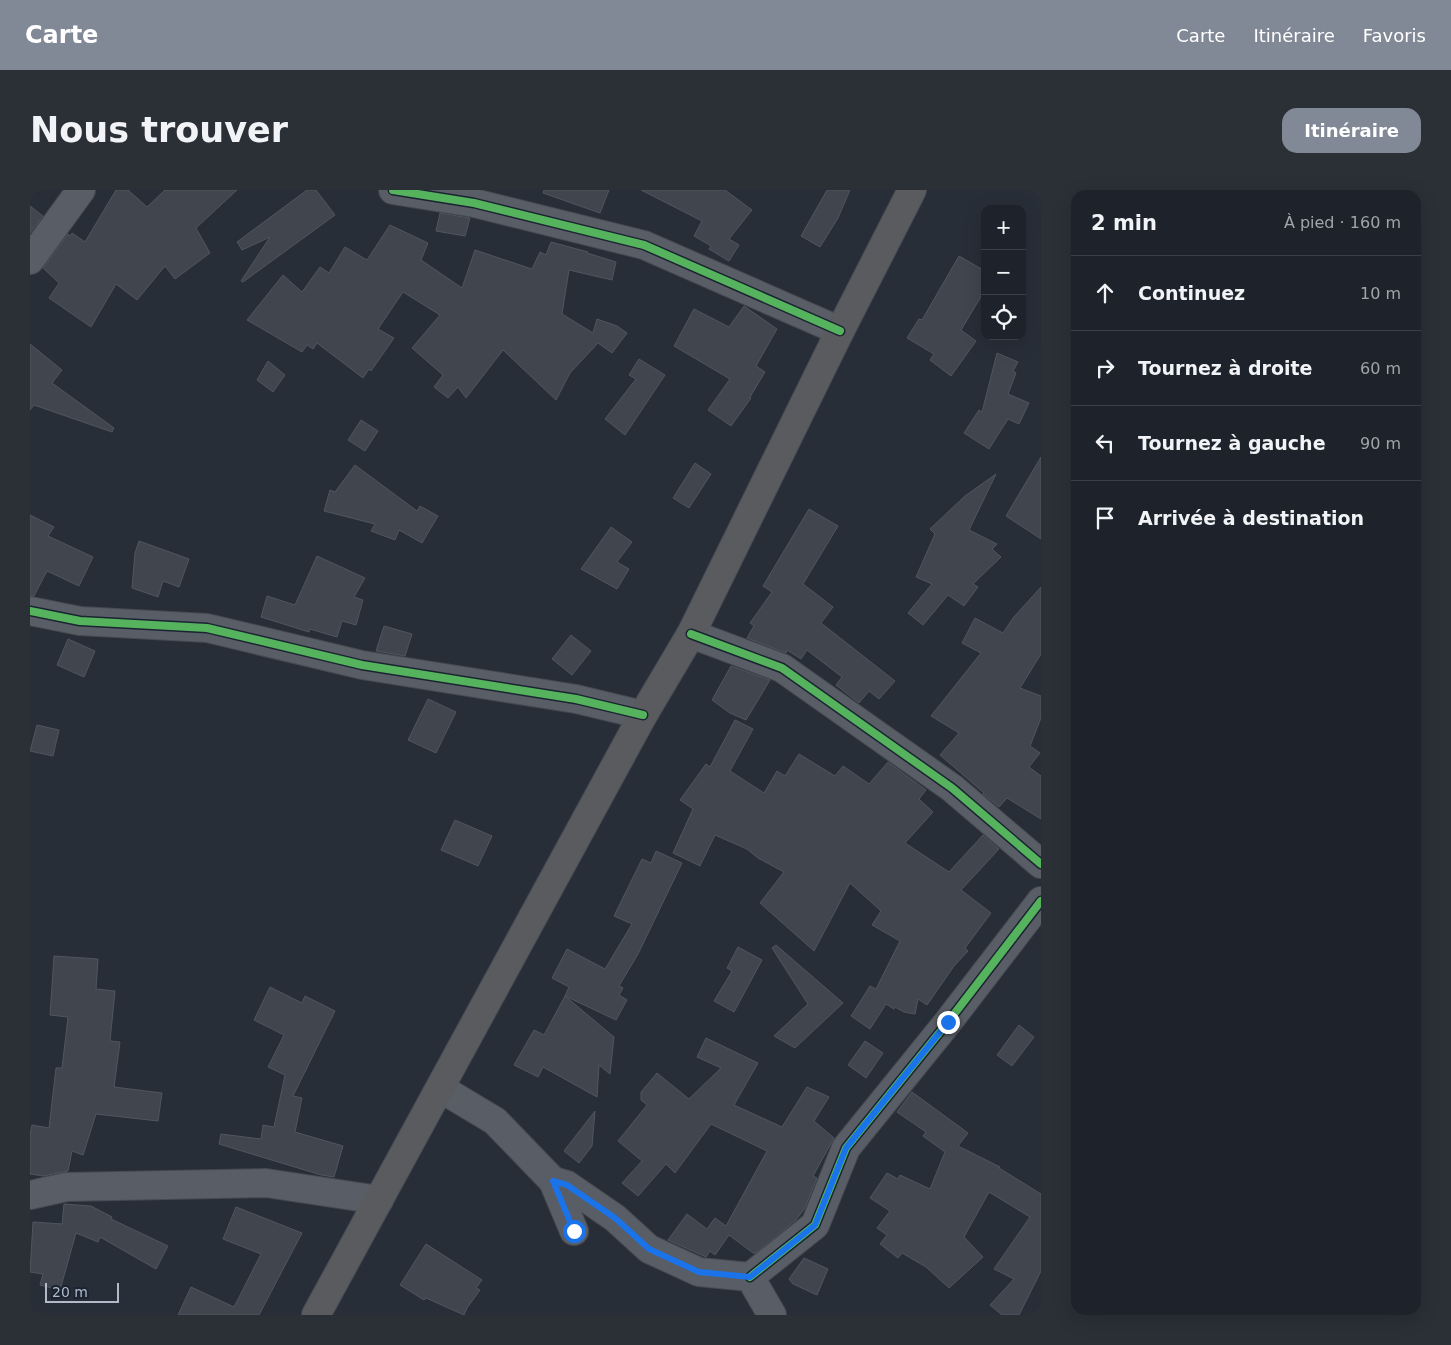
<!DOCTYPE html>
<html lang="fr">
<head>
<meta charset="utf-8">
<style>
	:root { --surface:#1e222a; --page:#2b2f36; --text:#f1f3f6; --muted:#a1a4a8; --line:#3c3f47; --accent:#828996 }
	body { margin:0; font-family:"DejaVu Sans",sans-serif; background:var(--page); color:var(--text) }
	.controls { position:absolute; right:15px; top:15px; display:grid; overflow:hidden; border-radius:10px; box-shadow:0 5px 20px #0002 }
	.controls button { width:45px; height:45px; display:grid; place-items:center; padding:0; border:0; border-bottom:1px solid var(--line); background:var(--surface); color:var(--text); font:25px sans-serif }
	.scale { position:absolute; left:15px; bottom:12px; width:74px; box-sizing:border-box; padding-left:5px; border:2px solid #b2bac9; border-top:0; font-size:14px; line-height:18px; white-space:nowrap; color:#b2bac9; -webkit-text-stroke:4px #1b2433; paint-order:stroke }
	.stop { position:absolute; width:15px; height:15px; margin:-11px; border:4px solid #1a73e8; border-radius:50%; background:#fff }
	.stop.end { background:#1a73e8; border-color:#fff; box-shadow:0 1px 5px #0008 }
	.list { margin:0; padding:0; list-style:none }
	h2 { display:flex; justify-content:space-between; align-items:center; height:65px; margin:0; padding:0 20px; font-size:21px }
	h2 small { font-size:16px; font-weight:400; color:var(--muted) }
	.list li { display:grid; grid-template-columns:32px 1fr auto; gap:15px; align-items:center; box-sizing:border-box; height:75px; padding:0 20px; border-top:1px solid var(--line) }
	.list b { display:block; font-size:19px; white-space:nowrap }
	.list em { font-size:16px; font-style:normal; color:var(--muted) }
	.icon { flex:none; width:28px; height:28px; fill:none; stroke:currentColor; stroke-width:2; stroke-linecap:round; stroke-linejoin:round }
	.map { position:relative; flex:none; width:1011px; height:1125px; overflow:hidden; border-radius:15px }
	header { display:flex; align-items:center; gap:30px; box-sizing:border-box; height:70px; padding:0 25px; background:var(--accent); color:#fff }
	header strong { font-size:24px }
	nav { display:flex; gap:28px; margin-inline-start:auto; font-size:18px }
	.intro { display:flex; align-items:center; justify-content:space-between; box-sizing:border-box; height:120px; padding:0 30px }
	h1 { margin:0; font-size:35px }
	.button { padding:12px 22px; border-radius:15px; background:var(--accent); color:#fff; font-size:18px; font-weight:700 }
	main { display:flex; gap:30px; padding:0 30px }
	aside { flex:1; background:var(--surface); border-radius:15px; box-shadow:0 5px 20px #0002 }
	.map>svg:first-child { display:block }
	.building { fill:#40454e; stroke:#50565f }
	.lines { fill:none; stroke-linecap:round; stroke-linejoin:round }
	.minor-casing { stroke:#454950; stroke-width:30 }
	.highway-casing { stroke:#454a53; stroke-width:30 }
	.minor { stroke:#595d65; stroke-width:28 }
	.highway { stroke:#595b5f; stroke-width:28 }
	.cycleway-casing { stroke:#1b2433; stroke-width:11 }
	.cycleway { stroke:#56b35d; stroke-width:8 }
	.route { stroke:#1a73e8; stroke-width:6 }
</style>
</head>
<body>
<header>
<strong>Carte</strong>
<nav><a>Carte</a><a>Itinéraire</a><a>Favoris</a></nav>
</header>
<div class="intro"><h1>Nous trouver</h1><a class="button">Itinéraire</a></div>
<main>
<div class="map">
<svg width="1011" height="1125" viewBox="0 0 1011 1125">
	<rect width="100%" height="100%" fill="#282e38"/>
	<!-- building -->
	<g class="building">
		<path d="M86 0H98L117 17 135 0H207L166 38 180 63 145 89 135 76 107 110 86 94 61 137 19 108 29 93 13 78 38 44 40 46 42 43 55 52Z"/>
		<path d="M277 0H286L305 25 213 92 211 91 240 47 212 60 207 52Z"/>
		<path d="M514 0H579L570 23 513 3Z"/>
		<path d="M611 0H695L722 20 699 49 709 55 699 71 679 59 681 56 664 46 672 31Z"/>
		<path d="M797 0H820L808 28 790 57 771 46Z"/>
		<path d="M0 16 13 26 0 43Z"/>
		<path d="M410 23 440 28 435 46 406 41Z"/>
		<path d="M360 35 398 53 391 70 432 98 445 60 502 79 510 62 516 65 521 52 558 62 557 63 586 72 582 90 539 80 532 124 563 143 567 129 587 136 597 143 582 163 568 153 540 183 526 210 473 160 436 208 428 197 418 208 404 197 413 185 382 158 410 125 373 102 348 139 364 148 341 181 339 179 333 188 287 153 283 159 277 155 272 162 217 130 253 85 272 102 290 77 299 83 315 57 337 70Z"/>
		<path d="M929 66 955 81V100L931 140 946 151 921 186 900 170 904 164 877 148 889 129 892 130Z"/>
		<path d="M714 116 747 139 726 176 735 182 720 207 721 208 701 236 678 220 700 189 644 156 664 119 699 137Z"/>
		<path d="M0 154 32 180 22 193 84 238 82 242 4 215 0 220Z"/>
		<path d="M967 163 988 172 983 181 986 183 978 204 999 213 989 234 978 229 959 259 934 243 949 220 952 222Z"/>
		<path d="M609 169 635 185 595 245 575 229 606 189 599 185Z"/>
		<path d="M238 171 255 185 243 202 227 190Z"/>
		<path d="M331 230 348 241 335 261 318 250Z"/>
		<path d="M1011 267V349L976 326Z"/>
		<path d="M665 273 681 284 659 318 643 308Z"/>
		<path d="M325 275 387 321 390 316 408 326 392 353 369 340 365 350 341 341 345 334 294 321 300 300 305 302Z"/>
		<path d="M966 284 939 340 967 354 962 359 971 367 943 394 948 397 934 416 918 405 893 435 878 423 902 394 886 387 905 344 900 339 935 306Z"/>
		<path d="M779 319 808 336 773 394 803 417 791 433 865 491 849 509 839 501 829 513 806 495 812 487 777 460 771 469 757 460 756 463 717 448 724 436 720 433 742 402 733 396Z"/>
		<path d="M0 325 24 337 18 346 63 367 49 396 17 381 4 406H0Z"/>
		<path d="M581 337 602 352 587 372 599 379 587 399 551 379Z"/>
		<path d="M109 351 159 369 149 397 133 391 128 407 102 398 105 363Z"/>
		<path d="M287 366 335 388 324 407 333 410 326 435 312 431 307 447 280 439 279 442 231 427 237 406 265 415Z"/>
		<path d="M1011 397V464L990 498 1011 506V528L1000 556 1010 563 999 577 1011 586V629L977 608 969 617 953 604 954 603 910 565 929 543 901 526 951 463 932 453 945 428 973 443 983 428Z"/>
		<path d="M354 436 382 444 375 466 346 461Z"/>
		<path d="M541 445 561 461 542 485 522 469Z"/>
		<path d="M38 449 65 461 54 487 27 475Z"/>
		<path d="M701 476 740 490 716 530 700 523 682 510Z"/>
		<path d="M398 509 426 522 406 563 378 550Z"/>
		<path d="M705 530 723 539 700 581 734 603 747 581 755 586 769 564 805 586 813 576 839 594 858 572 896 600 889 609 903 622 875 653 919 682 953 645 969 659 931 700 961 723 935 758 938 761 924 776 897 815 888 809 885 824 874 822 865 817 864 819 856 814 840 839 821 826 840 796 846 799 870 751 842 735 851 721 820 693 784 761 730 713 754 682 728 668 717 659 685 645 670 676 643 663 663 619 650 610 676 574 680 577Z"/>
		<path d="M7 535 29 540 23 566 0 561Z"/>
		<path d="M425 630 462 646 448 676 411 660Z"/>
		<path d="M626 661 652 673 608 764 589 796 593 798 589 805 597 810 586 830 535 806 539 797 522 788 537 759 575 779 602 734 584 726 612 669 621 673Z"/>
		<path d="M746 755 813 813 765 858 744 846 778 814 742 758Z"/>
		<path d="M708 757 732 770 704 822 684 811 702 781 697 778Z"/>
		<path d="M24 766 68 769 66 799 85 801 80 851 90 852 84 897 132 903 128 931 66 924 53 965 42 961 38 981 13 986 0 984V945L2 935 19 938 26 878H32L38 827 20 825Z"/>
		<path d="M240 797 272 813 275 806 305 821 263 906 272 908 265 942 313 956 304 987 291 985 189 954 191 944 231 949 233 935 244 937 255 885 238 877 254 845 224 830Z"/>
		<path d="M535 806 584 847 580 884 569 875 567 907 513 877 508 887 484 875 504 840 514 845Z"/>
		<path d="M989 835 1004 847 982 876 967 865Z"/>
		<path d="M676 848 728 873 704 915 752 937 777 897 799 907 784 931 804 948 783 986 787 988 775 1018 766 1030 726 1063H723L699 1045 685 1065 680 1061 676 1067 638 1050 657 1024 677 1039 685 1028 696 1036 737 961 681 934 645 983 636 974 608 1006 592 993 612 971 588 951 617 915 611 910V902L627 883 659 909 691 878 667 867Z"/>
		<path d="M835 851 853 863 836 888 818 875Z"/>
		<path d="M882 902 938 943 928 956 970 977 969 978 1011 1004V1081L989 1125H972L960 1115 984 1089 964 1079 1000 1027 959 1002 934 1047 953 1067 919 1098 896 1077 872 1063 868 1068 850 1054 857 1045 847 1038 860 1021 840 1008 857 983 868 989 870 985 900 999 915 962 893 946 896 942 867 922Z"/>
		<path d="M565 921 562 956 549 973 534 961Z"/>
		<path d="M34 1014 61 1016 82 1027 81 1029 138 1056 126 1079 70 1047 68 1052 46 1043 30 1100 10 1095 13 1084 0 1082 3 1032 32 1034Z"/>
		<path d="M206 1017 272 1043 229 1125H148L161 1097 204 1117 231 1064 193 1049Z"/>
		<path d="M396 1054 452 1090 446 1098 450 1100 437 1118 434 1125 396 1108 394 1110 370 1095Z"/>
		<path d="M774 1068 798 1079 787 1105 763 1094 759 1089Z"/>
	</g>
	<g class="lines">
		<!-- minor casing -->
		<g class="minor-casing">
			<g id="minor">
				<path d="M363 0 444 13 614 55 810 141"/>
				<path d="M0 70 51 0"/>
				<path d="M0 421 50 431 177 438 332 475 546 509 613 525"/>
				<path d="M661 444 752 478 922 598 1011 674"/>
				<path d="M410 898 465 931 523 991 544 1041"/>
				<path d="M523 991 537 995 585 1028 619 1059 669 1082 720 1087 742 1125"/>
				<path d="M0 1005 36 997 236 993 349 1010"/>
				<path d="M720 1087 785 1035 816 958 918 832 1011 711"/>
			</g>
		</g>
		<!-- highway casing -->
		<g class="highway-casing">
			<path id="highway" d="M286 1125 613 525 661 444 810 141 882 0"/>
		</g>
		<!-- minor -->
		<use href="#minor" class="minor"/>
		<!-- highway -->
		<use href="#highway" class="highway"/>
		<!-- cycleway casing -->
		<g class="cycleway-casing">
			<g id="cycleway">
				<path d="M363 0 444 13 614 55 810 141"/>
				<path d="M0 421 50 431 177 438 332 475 546 509 613 525"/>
				<path d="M661 444 752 478 922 598 1011 674"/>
				<path d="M720 1087 785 1035 816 958 918 832 1011 711"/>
			</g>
		</g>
		<!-- cycleway -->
		<use href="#cycleway" class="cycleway"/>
	</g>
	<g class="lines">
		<!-- route -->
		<path class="route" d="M544 1041 523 991 537 995 585 1028 619 1059 669 1082 720 1087 785 1035 816 958 918 832"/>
	</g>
</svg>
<div class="controls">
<button>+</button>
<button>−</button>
<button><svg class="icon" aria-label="locate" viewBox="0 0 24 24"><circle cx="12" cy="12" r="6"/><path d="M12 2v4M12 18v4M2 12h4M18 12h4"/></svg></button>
</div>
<div class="scale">20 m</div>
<div class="stop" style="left:544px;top:1041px"></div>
<div class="stop end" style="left:918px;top:832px"></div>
</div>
<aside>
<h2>2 min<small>À pied · 160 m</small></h2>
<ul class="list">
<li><svg class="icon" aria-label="ahead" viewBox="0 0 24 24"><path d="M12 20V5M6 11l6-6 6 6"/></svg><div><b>Continuez</b></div><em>10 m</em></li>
<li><svg class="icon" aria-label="right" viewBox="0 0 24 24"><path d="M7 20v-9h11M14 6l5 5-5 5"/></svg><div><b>Tournez à droite</b></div><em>60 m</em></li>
<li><svg class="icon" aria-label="left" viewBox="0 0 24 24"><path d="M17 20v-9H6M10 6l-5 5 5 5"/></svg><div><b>Tournez à gauche</b></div><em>90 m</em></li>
<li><svg class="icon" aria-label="arrive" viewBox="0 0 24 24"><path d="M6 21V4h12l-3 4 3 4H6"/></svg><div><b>Arrivée à destination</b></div></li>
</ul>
</aside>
</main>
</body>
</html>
